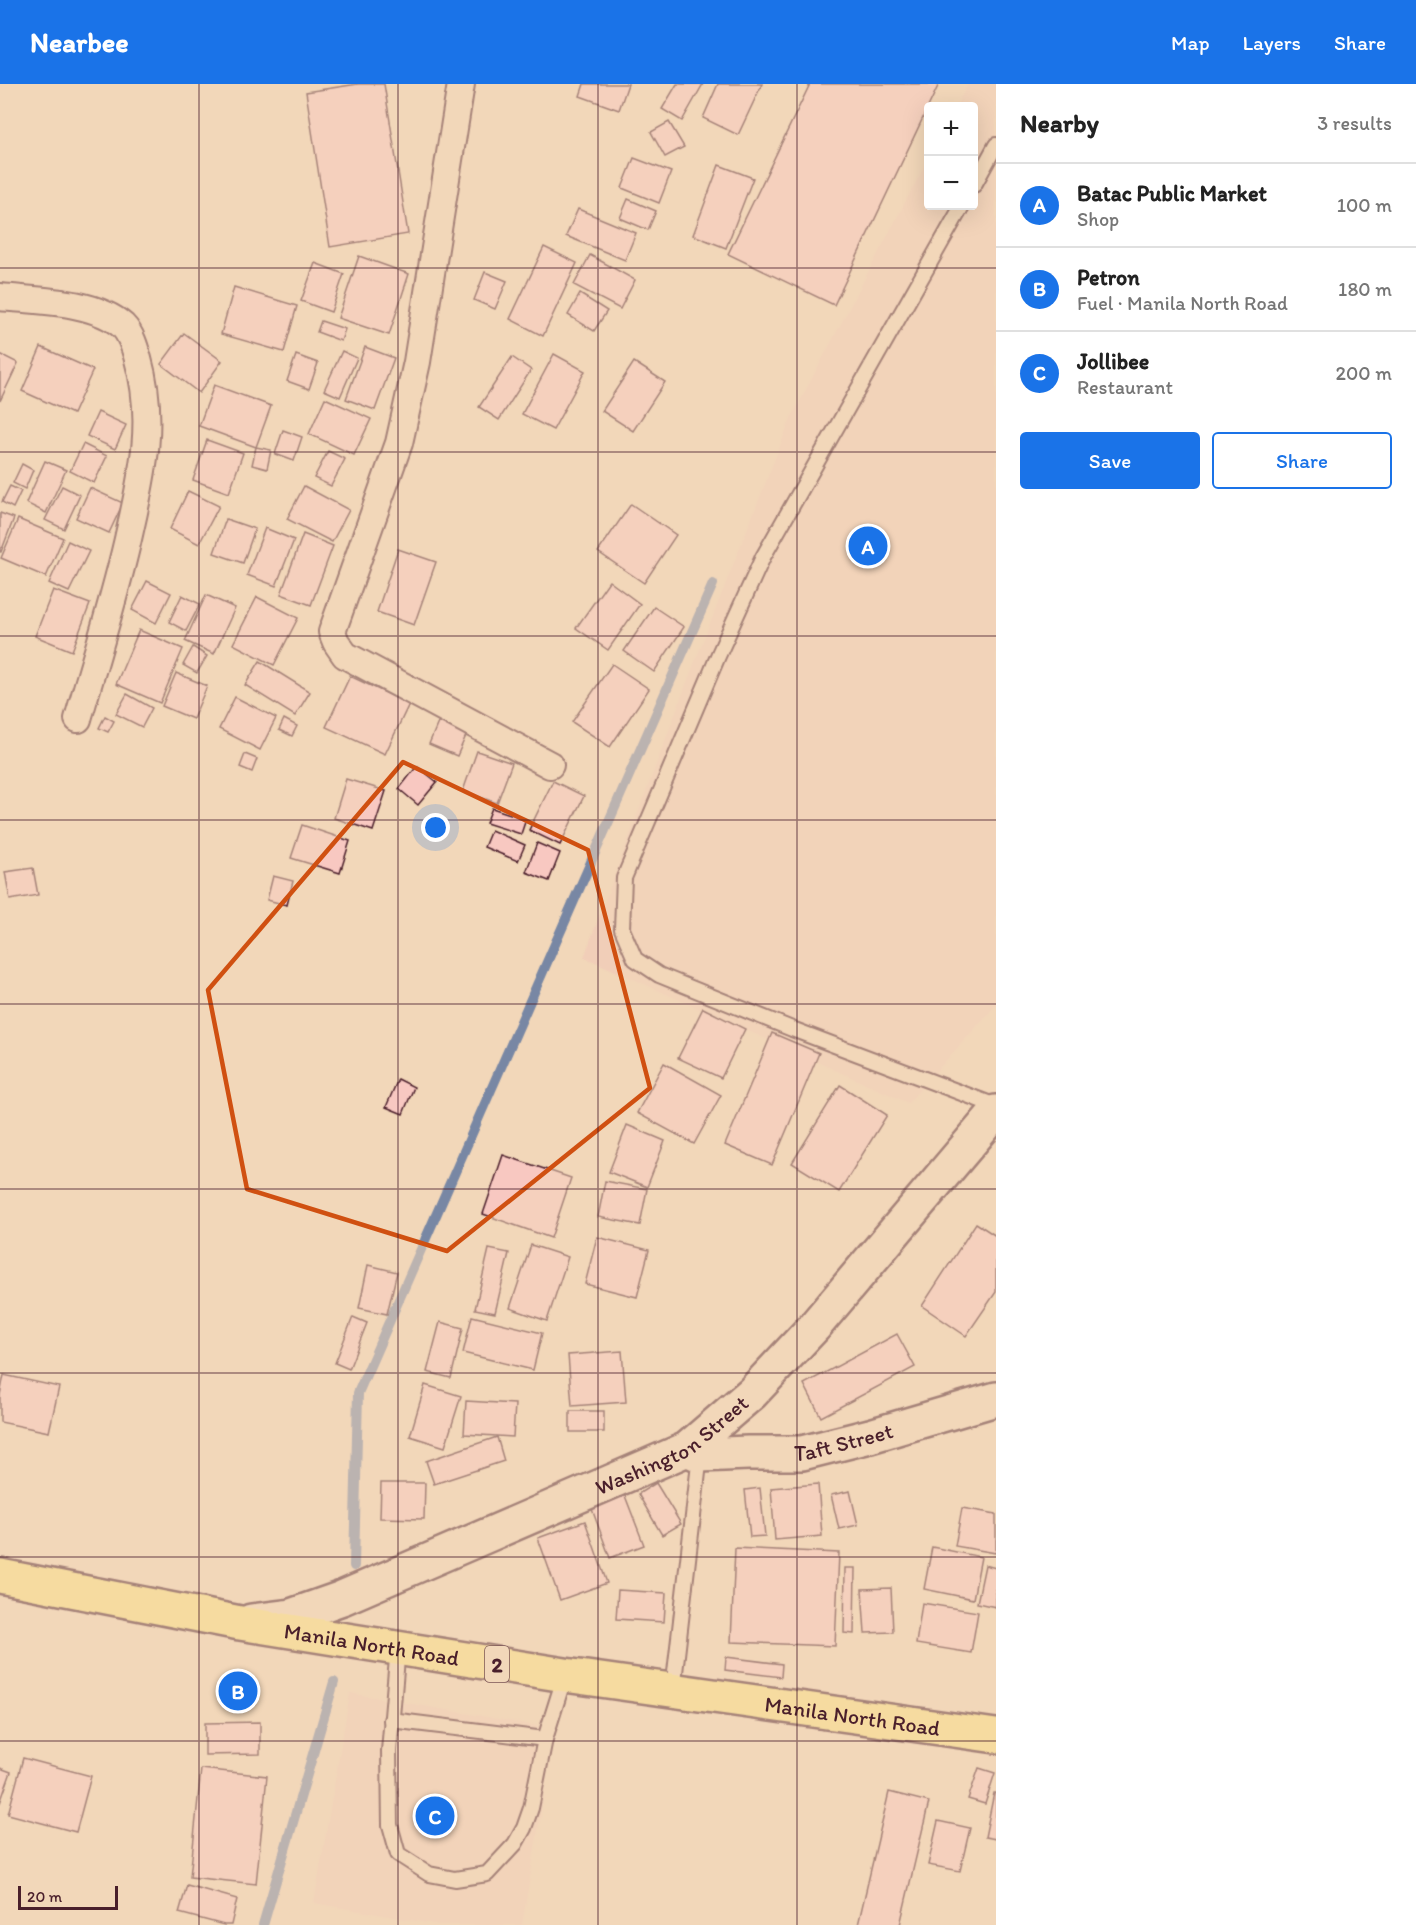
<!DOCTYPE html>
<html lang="en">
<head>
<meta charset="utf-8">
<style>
	:root { --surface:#fff; --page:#f2f2f2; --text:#222; --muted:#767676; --line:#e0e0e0; --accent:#1a73e8 }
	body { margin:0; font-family:Itim,sans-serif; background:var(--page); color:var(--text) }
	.controls { position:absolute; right:18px; top:18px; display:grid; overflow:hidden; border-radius:6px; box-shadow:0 6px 24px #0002 }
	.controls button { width:54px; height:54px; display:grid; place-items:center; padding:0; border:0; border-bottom:2px solid var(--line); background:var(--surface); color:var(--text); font:30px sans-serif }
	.scale { position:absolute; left:18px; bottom:15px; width:100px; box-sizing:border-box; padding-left:6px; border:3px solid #4a1f2b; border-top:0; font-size:16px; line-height:21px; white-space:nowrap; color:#4a1f2b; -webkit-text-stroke:4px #f2d7b9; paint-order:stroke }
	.you { position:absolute; left:436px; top:744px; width:21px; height:21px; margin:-15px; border:4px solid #fff; border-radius:50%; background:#1a73e8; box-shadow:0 0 0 9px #1a73e833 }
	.badge { display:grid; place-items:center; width:39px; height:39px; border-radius:50%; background:var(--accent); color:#fff; font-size:20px; font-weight:700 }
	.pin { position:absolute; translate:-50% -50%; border:3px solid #fff; box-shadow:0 2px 6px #0006 }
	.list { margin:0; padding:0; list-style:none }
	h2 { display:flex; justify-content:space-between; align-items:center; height:78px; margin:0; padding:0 24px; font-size:26px }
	h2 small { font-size:20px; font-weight:400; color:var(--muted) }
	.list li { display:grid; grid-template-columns:39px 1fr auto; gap:18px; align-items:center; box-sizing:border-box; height:84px; padding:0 24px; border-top:2px solid var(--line) }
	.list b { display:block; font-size:22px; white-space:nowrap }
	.list p { margin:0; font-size:20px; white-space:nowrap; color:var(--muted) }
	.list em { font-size:20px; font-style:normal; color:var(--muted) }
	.actions { display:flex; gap:12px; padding:18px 24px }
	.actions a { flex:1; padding:14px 0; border:2px solid var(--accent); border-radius:6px; text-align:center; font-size:21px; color:var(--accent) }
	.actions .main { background:var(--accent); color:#fff }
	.map { position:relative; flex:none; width:996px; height:1841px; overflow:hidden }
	header { display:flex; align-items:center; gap:36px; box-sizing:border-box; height:84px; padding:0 30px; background:var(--accent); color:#fff }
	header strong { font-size:28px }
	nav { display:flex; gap:33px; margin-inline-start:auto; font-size:21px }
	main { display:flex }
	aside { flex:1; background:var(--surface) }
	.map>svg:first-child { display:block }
	.built { fill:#f1ceb8 }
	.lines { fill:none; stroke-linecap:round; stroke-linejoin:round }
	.stream { stroke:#7887a4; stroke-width:10 }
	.building { fill:#f8c8c1; stroke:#4a1f2b; stroke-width:1.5 }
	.lane-casing { stroke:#4a1f2b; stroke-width:18 }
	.street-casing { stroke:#4a1f2b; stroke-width:30 }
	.secondary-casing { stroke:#4a1f2b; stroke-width:38 }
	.highway-casing { stroke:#4a1f2b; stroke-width:38 }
	.lane { stroke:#f2d7b9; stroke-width:14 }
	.street { stroke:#f2d7b9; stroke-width:26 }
	.secondary { stroke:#f2d7b9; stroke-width:33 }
	.highway { stroke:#fae180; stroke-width:33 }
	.marked { fill:none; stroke:#d05011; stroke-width:4.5; stroke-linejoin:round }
	.grid { fill:none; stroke:#4a1f2b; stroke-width:1.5; stroke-opacity:0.55 }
	.labels { text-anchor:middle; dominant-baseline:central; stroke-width:4.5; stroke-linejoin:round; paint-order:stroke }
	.shield { fill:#f2d7b9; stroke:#7c5656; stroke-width:1.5 }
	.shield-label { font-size:21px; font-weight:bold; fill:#4a1f2b }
	.street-label { font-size:22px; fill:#4a1f2b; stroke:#f2d7b9 }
</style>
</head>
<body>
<header>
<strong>Nearbee</strong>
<nav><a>Map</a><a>Layers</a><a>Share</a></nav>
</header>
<main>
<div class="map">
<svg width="996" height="1841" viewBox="0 0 996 1841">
	<rect width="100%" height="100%" fill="#f2d7b9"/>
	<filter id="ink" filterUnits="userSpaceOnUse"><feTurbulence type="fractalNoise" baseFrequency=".0167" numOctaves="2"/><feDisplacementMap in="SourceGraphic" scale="12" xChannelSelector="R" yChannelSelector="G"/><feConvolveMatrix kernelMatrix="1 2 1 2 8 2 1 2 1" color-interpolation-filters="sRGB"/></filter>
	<g filter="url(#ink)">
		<!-- built -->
		<g class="built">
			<path d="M968 0H996V921L908 1019 584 873 690 590 791 334 928 75V122H974V22H956Z"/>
			<path d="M350 1609 555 1645 522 1841H439L314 1819Z"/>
		</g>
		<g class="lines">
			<!-- stream -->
			<g class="stream">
				<path d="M354 1482 358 1309 713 500"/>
				<path d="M263 1841 334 1598"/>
			</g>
		</g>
		<!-- building -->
		<g class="building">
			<path d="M358 0H384L408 150 330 163 306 8Z"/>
			<path d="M584 0H628L619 26 580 12Z"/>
			<path d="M677 0H703L682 37 662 25Z"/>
			<path d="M718 0H762L738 51 703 34Z"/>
			<path d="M810 0H939L834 221 728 170Z"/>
			<path d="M669 38 684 63 665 73 651 48Z"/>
			<path d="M634 74 671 88 659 119 622 104Z"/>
			<path d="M719 81 753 94 726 164 693 151Z"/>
			<path d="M628 115 656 127 648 146 620 134Z"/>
			<path d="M578 125 636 149 625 176 566 152Z"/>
			<path d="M544 163 577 179 543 252 510 235Z"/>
			<path d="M590 171 635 196 620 225 574 201Z"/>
			<path d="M359 172 409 190 389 251 338 234Z"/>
			<path d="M315 179 344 190 331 228 301 217Z"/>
			<path d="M485 188 507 197 495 225 474 216Z"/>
			<path d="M234 203 297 222 284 268 221 250Z"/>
			<path d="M580 210 607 227 594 247 568 231Z"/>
			<path d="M321 237 345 245 341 257 317 248Z"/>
			<path d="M184 249 222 277 199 309 161 280Z"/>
			<path d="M41 263 93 286 73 330 22 307Z"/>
			<path d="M365 263 394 274 375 326 346 315Z"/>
			<path d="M342 267 357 274 340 313 324 306Z"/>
			<path d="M0 270 18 279 0 317Z"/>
			<path d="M554 270 585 287 553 346 522 330Z"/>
			<path d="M296 271 318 279 309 305 287 297Z"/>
			<path d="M512 273 531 286 499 336 479 323Z"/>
			<path d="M634 278 665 298 633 347 602 327Z"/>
			<path d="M214 301 271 322 256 363 199 342Z"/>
			<path d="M325 314 371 335 354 371 309 350Z"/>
			<path d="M98 328 126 341 115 365 87 352Z"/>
			<path d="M283 346 302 353 294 377 275 370Z"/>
			<path d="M207 356 243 369 229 409 193 396Z"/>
			<path d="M83 360 107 372 94 399 70 387Z"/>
			<path d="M256 363 271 366 267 385 252 381Z"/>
			<path d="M328 367 345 375 331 402 314 394Z"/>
			<path d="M45 377 66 386 46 429 26 419Z"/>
			<path d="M22 380 33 386 25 405 13 399Z"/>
			<path d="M10 402 21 407 13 424 2 418Z"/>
			<path d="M62 402 80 411 64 445 45 436Z"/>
			<path d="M304 402 349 426 332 458 287 435Z"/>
			<path d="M90 404 123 419 109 449 76 434Z"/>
			<path d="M188 407 219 422 199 460 170 445Z"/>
			<path d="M631 420 676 451 644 499 598 468Z"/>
			<path d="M0 429 14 434 1 468H0Z"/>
			<path d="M18 435 63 454 46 493 1 474Z"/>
			<path d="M226 435 255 445 243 479 214 469Z"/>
			<path d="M265 444 294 456 276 502 247 491Z"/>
			<path d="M303 450 333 462 311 521 281 510Z"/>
			<path d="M68 457 89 467 69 508 49 499Z"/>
			<path d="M398 465 436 478 414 541 377 528Z"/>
			<path d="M147 497 171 509 156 539 132 526Z"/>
			<path d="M609 497 640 520 608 566 576 544Z"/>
			<path d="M53 506 90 520 72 567 35 552Z"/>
			<path d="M182 511 200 520 186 547 169 538Z"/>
			<path d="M206 511 235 524 214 570 185 557Z"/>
			<path d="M257 513 298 534 274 581 233 560Z"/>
			<path d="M654 523 684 543 654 588 624 567Z"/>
			<path d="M139 546 183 565 160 619 116 600Z"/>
			<path d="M193 563 207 572 197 589 183 581Z"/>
			<path d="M260 577 310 608 295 632 245 601Z"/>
			<path d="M612 580 649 605 610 663 572 638Z"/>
			<path d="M176 589 207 602 193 635 162 622Z"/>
			<path d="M350 592 409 620 385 670 326 643Z"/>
			<path d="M127 610 152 624 142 643 116 630Z"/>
			<path d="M235 613 276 634 260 666 219 645Z"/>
			<path d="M105 632 114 637 108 648 99 644Z"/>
			<path d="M440 634 468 647 457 672 429 660Z"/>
			<path d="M284 635 297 642 292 652 279 646Z"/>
			<path d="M477 667 512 679 497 719 463 707Z"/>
			<path d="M245 670 257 675 252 688 240 683Z"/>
			<path d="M417 682 437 698 418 721 399 705Z"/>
			<path d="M346 695 386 707 373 747 334 734Z"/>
			<path d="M553 697 584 712 560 761 529 746Z"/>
			<path d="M492 724 526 735 521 750 486 739Z"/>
			<path d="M302 741 350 757 340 789 291 774Z"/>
			<path d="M491 746 525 761 518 777 484 763Z"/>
			<path d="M537 759 560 769 549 797 526 788Z"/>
			<path d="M33 784 38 811 10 816 5 788Z"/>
			<path d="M273 792 293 797 287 821 267 816Z"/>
			<path d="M703 924 745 945 721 994 678 974Z"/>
			<path d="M772 949 819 969 772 1081 725 1061Z"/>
			<path d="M664 979 721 1011 694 1060 637 1029Z"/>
			<path d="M398 995 414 1003 403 1030 386 1023Z"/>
			<path d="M840 1001 887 1031 839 1108 792 1079Z"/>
			<path d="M627 1041 665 1057 647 1103 609 1088Z"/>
			<path d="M503 1071 571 1094 551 1154 483 1130Z"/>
			<path d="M605 1097 647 1105 640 1141 598 1133Z"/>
			<path d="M976 1139 996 1152V1208L966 1252 922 1222Z"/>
			<path d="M597 1153 649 1166 637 1213 585 1200Z"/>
			<path d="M531 1161 568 1173 547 1237 510 1224Z"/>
			<path d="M489 1165 509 1169 495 1229 475 1225Z"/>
			<path d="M368 1181 397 1188 387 1230 359 1224Z"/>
			<path d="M472 1232 542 1249 533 1286 463 1269Z"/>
			<path d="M353 1233 367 1239 349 1285 335 1279Z"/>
			<path d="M440 1238 463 1244 451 1294 427 1288Z"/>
			<path d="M897 1250 915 1283 821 1333 804 1300Z"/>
			<path d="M622 1267 626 1318 572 1322 568 1271Z"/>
			<path d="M4 1291 59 1303 49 1348 0 1338V1311Z"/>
			<path d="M425 1301 461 1312 445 1363 410 1352Z"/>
			<path d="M466 1317 515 1320 513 1353 464 1350Z"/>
			<rect x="570" y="1327" width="34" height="21"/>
			<path d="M497 1353 504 1377 434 1400 426 1377Z"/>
			<path d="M381 1399H425L424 1435 380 1434Z"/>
			<path d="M656 1399 681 1440 662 1451 638 1410Z"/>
			<path d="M818 1400 822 1452 775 1456 771 1404Z"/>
			<path d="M622 1404 644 1461 610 1474 589 1417Z"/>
			<path d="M760 1404 765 1452 750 1453 745 1406Z"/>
			<path d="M850 1407 858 1441 839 1445 831 1411Z"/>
			<path d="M962 1424 996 1430V1469L955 1462Z"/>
			<path d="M585 1437 607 1499 560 1516 538 1454Z"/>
			<path d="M932 1463 981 1473 973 1515 924 1505Z"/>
			<path d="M735 1464 839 1469 835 1562 731 1558Z"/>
			<path d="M985 1481 996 1484V1523L977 1519Z"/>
			<path d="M845 1484H855L854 1550 844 1549Z"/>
			<path d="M891 1504 893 1548 865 1549 862 1505Z"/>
			<path d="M618 1506 666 1509 664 1538 616 1535Z"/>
			<path d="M922 1519 978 1528 971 1569 916 1560Z"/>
			<path d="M726 1573 782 1580 781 1593 725 1586Z"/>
			<path d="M260 1638V1670L205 1671V1639Z"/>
			<path d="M23 1674 91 1692 76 1748 8 1730Z"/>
			<path d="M0 1684 11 1688 0 1719Z"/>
			<path d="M979 1684 995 1689 985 1720 968 1715Z"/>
			<path d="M201 1685 267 1692 256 1800 190 1793Z"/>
			<path d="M889 1708 929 1718 900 1841H858Z"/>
			<path d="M994 1709H996V1755L985 1753Z"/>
			<path d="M938 1737 970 1744 960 1787 928 1781Z"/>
			<path d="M187 1801 237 1815 231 1841H224L179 1829Z"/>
		</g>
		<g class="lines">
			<!-- lane casing -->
			<g class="lane-casing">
				<g id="lane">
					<path d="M974 101 996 61"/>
					<path d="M962 122 763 473 718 572 624 794 622 845 635 875 659 891 792 945 996 1022"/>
					<path d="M398 1563 389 1667 390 1741 398 1770 429 1790 455 1795 487 1790 515 1760 524 1744 531 1724 545 1655 565 1591"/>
					<path d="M673 1606 700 1371"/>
					<path d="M391 1636 545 1655"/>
				</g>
			</g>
			<!-- street casing -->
			<g class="street-casing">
				<g id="street">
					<path d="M461 0 417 278 399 359 332 548 336 558 345 571 550 681"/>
					<path d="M0 213C37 217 94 216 123 242 131 250 135 264 138 275 156 338 142 393 128 455 114 516 95 576 78 635"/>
				</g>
			</g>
			<!-- secondary casing -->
			<g class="secondary-casing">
				<g id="secondary">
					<path id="s1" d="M687 1365 700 1371 748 1369H802L870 1352 996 1315"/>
					<path id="s2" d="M251 1537 291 1532 342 1514 687 1365 752 1309 814 1243 996 1028"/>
				</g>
			</g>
			<!-- highway casing -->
			<g class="highway-casing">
				<g id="highway">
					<path id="s3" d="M0 1492 240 1539 565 1591 996 1652"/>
				</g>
			</g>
			<!-- lane -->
			<use href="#lane" class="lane"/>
			<!-- street -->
			<use href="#street" class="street"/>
			<!-- secondary -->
			<use href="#secondary" class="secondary"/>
			<!-- highway -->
			<use href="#highway" class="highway"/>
		</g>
	</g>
	<!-- marked area -->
	<path d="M0 0H996V1841H0ZM403 678 588 766 650 1004 447 1167 247 1105 208 906Z" fill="#f2d7b9" fill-opacity=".55" fill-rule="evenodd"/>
	<path class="marked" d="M403 678 588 766 650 1004 447 1167 247 1105 208 906Z"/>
	<!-- grid -->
	<path class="grid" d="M199 0V1841M398 0V1841M598 0V1841M797 0V1841M0 184H996M0 368H996M0 552H996M0 736H996M0 920H996M0 1105H996M0 1289H996M0 1473H996M0 1657H996"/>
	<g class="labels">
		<!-- shield labels -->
		<rect class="shield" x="485" y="1562" width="24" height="36" rx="4.5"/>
		<g class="shield-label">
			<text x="497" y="1580">2</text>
		</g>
		<!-- street labels -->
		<g class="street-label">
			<text stroke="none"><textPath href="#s1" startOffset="159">Taft Street</textPath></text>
			<text stroke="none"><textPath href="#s2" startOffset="459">Washington Street</textPath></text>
			<text stroke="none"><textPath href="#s3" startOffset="378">Manila North Road</textPath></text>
			<text stroke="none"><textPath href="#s3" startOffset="864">Manila North Road</textPath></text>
		</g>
	</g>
</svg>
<div class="controls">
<button>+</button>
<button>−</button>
</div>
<div class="scale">20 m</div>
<div class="you"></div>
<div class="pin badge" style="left:868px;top:462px">A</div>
<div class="pin badge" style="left:238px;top:1607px">B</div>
<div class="pin badge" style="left:435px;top:1732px">C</div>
</div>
<aside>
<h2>Nearby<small>3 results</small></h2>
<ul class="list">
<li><span class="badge">A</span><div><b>Batac Public Market</b><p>Shop</p></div><em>100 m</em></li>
<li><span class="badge">B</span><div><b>Petron</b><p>Fuel · Manila North Road</p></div><em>180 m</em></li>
<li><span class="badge">C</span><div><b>Jollibee</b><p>Restaurant</p></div><em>200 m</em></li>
</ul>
<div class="actions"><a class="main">Save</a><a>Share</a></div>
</aside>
</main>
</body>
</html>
